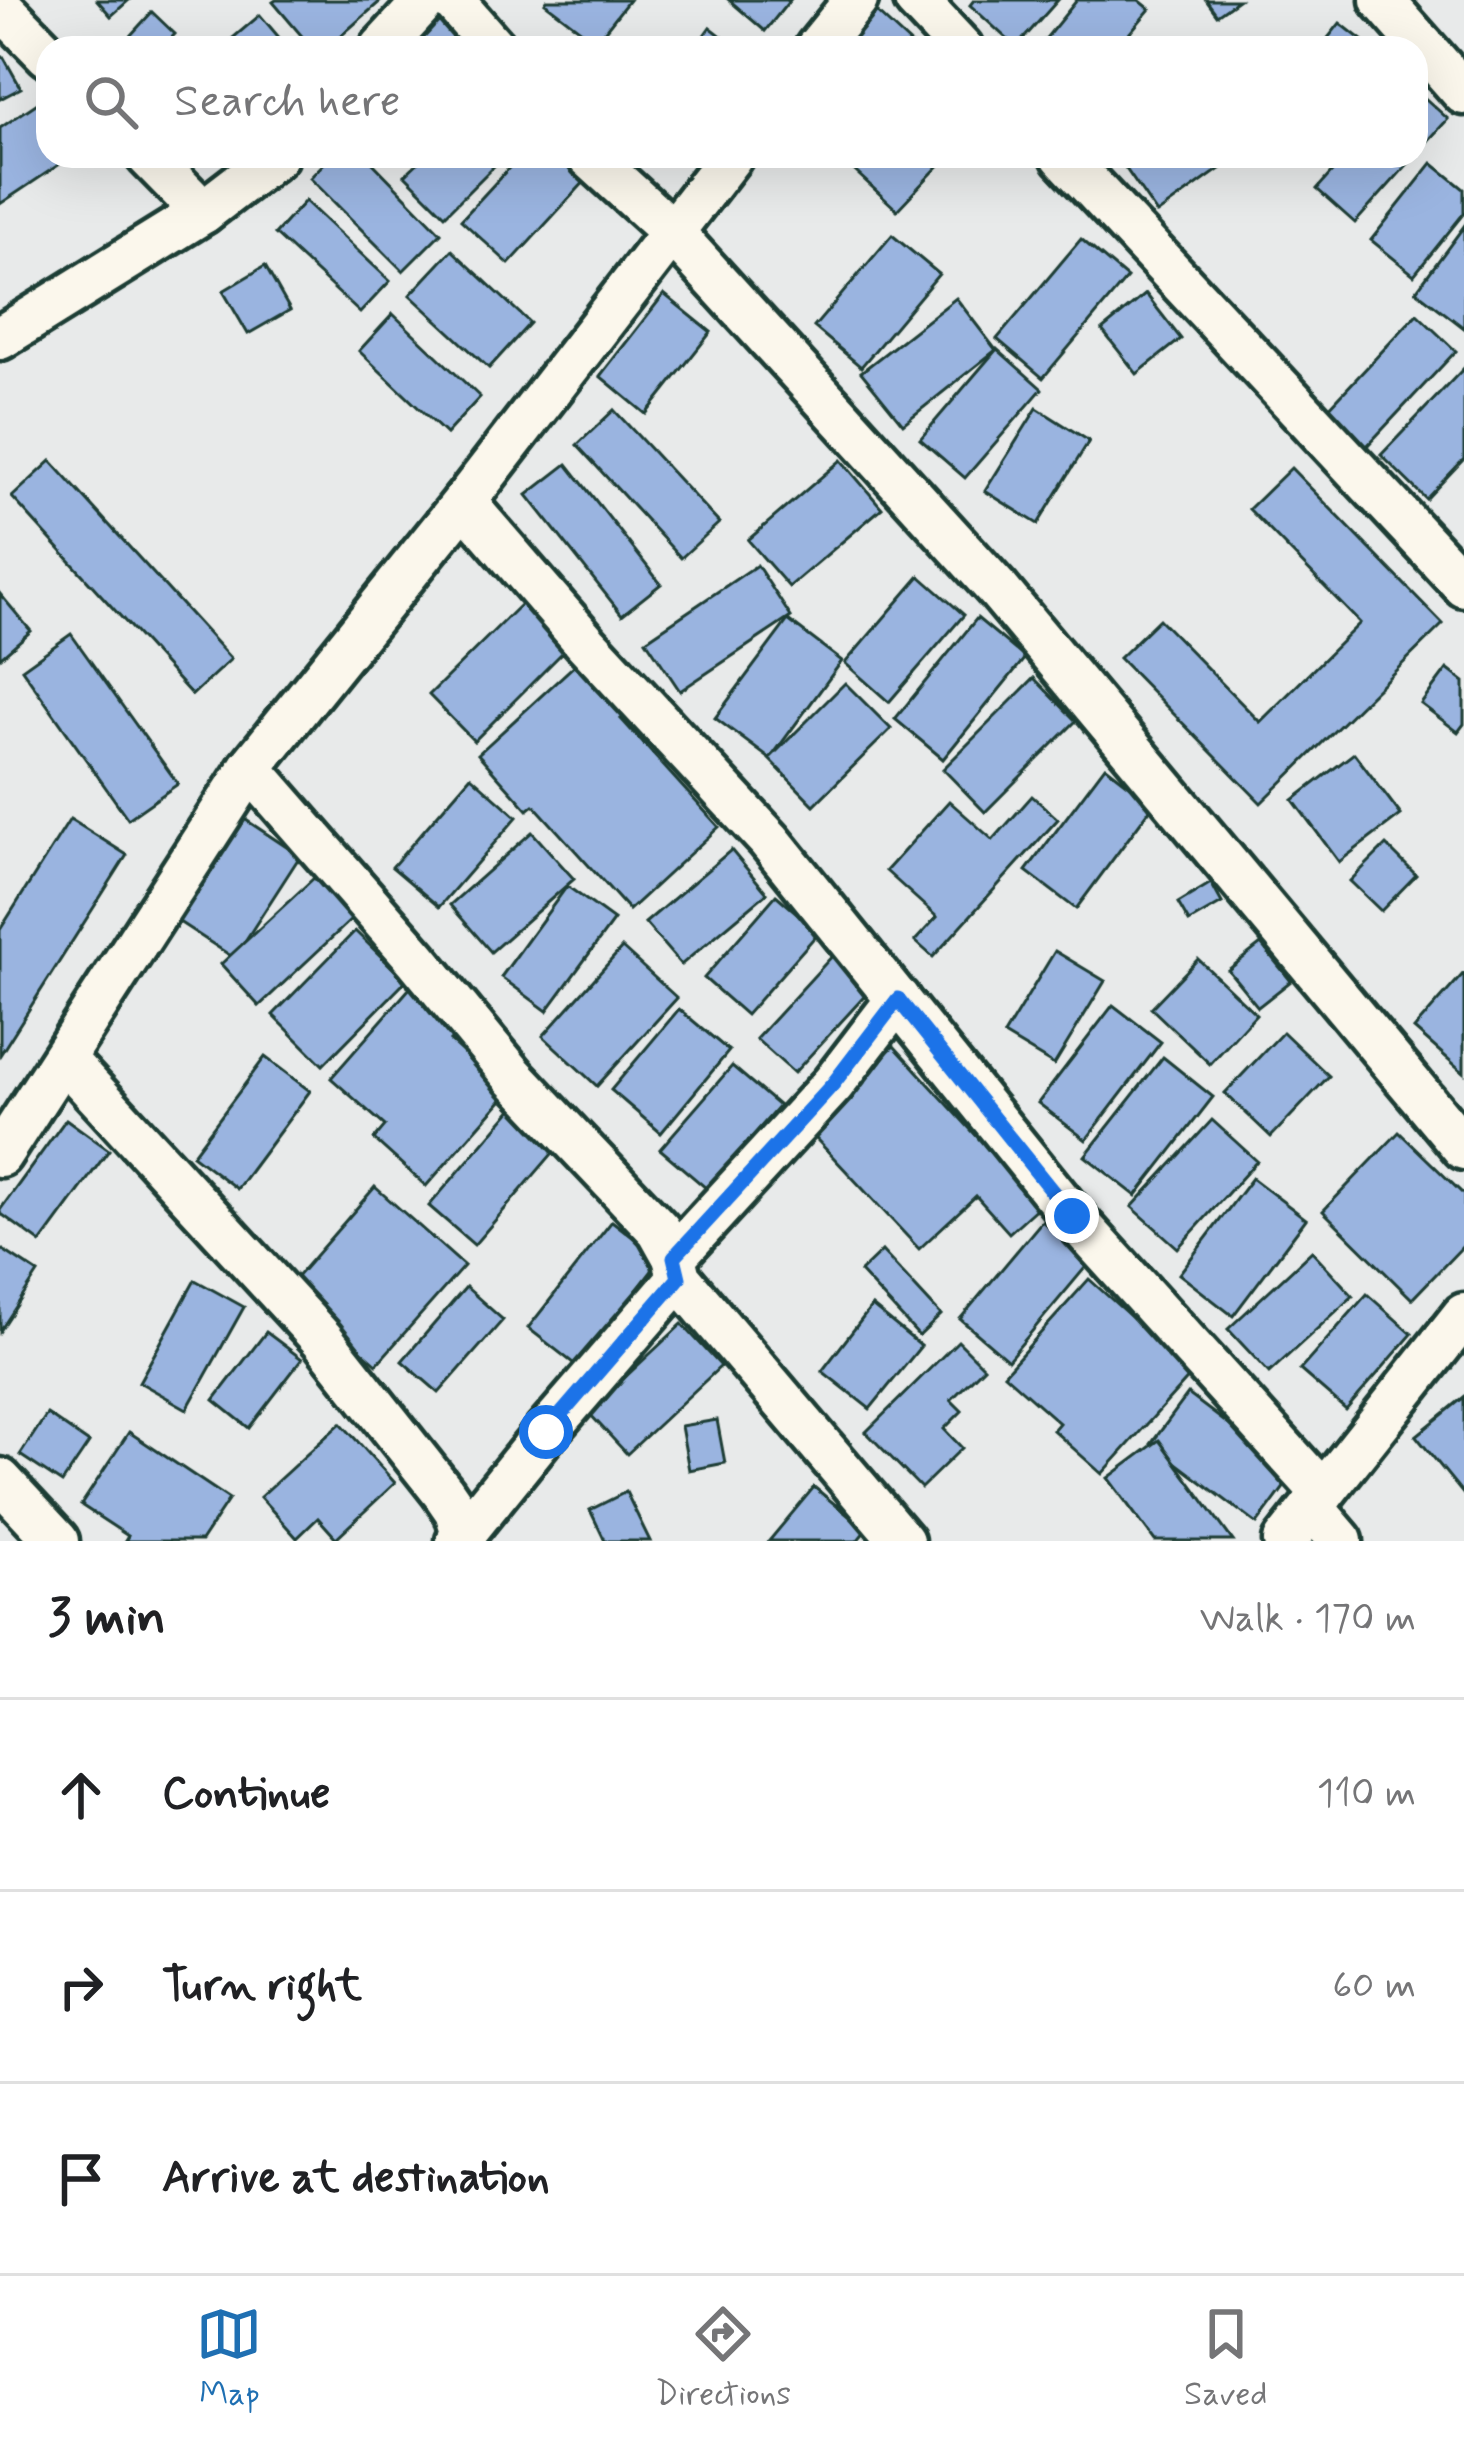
<!DOCTYPE html>
<html lang="en">
<head>
<meta charset="utf-8">
<style>
	:root { --surface:#fff; --page:#f6f6f6; --text:#202124; --muted:#757577; --line:#e0e0e0; --accent:#1f6fb2 }
	body { margin:0; font-family:Mynerve,sans-serif; background:var(--page); color:var(--text) }
	.stop { position:absolute; width:36px; height:36px; margin:-27px; border:9px solid #1a73e8; border-radius:50%; background:#fff }
	.stop.end { background:#1a73e8; border-color:#fff; box-shadow:0 3px 12px #0008 }
	.list { margin:0; padding:0; list-style:none }
	h2 { display:flex; justify-content:space-between; align-items:center; height:156px; margin:0; padding:0 48px; font-size:51px }
	h2 small { font-size:39px; font-weight:400; color:var(--muted) }
	.list li { display:grid; grid-template-columns:78px 1fr auto; gap:36px; align-items:center; box-sizing:border-box; height:192px; padding:0 48px; border-top:3px solid var(--line) }
	.list b { display:block; font-size:45px; white-space:nowrap }
	.list em { font-size:39px; font-style:normal; color:var(--muted) }
	.icon { flex:none; width:66px; height:66px; fill:none; stroke:currentColor; stroke-width:2; stroke-linecap:round; stroke-linejoin:round }
	.map { position:relative; flex:none; width:1464px; height:1541px; overflow:hidden }
	.search { position:absolute; background:var(--surface); box-shadow:0 12px 48px #0002; left:36px; right:36px; top:36px; height:132px; display:flex; align-items:center; gap:30px; box-sizing:border-box; padding:0 42px; border-radius:36px; color:var(--muted); font-size:45px }
	.sheet { height:732px; background:var(--surface) }
	nav { display:flex; justify-content:space-around; align-items:center; box-sizing:border-box; height:168px; border-top:3px solid var(--line); background:var(--surface); font-size:33px; color:var(--muted) }
	nav a { display:grid; justify-items:center; gap:6px }
	nav .on { color:var(--accent) }
	.map>svg:first-child { display:block }
	.building { fill:#9ab4e0; stroke:#1f3d34; stroke-width:3 }
	.lines { fill:none; stroke-linecap:round; stroke-linejoin:round }
	.minor-casing { stroke:#1f3d34; stroke-width:51 }
	.minor { stroke:#fbf7ec; stroke-width:42 }
	.route { stroke:#1a73e8; stroke-width:15 }
</style>
</head>
<body>
<div class="map">
<svg width="1464" height="1541" viewBox="0 0 1464 1541">
	<rect width="100%" height="100%" fill="#e8eaea"/>
	<filter id="ink" filterUnits="userSpaceOnUse"><feTurbulence type="fractalNoise" baseFrequency=".00833" numOctaves="2"/><feDisplacementMap in="SourceGraphic" scale="24" xChannelSelector="R" yChannelSelector="G"/><feConvolveMatrix kernelMatrix="1 2 1 2 8 2 1 2 1" color-interpolation-filters="sRGB"/></filter>
	<g filter="url(#ink)">
		<!-- building -->
		<g class="building">
			<path d="M97 0H129L111 16Z"/>
			<path d="M276 0H382L327 48H312L273 2Z"/>
			<path d="M547 0H629L596 42 545 3Z"/>
			<path d="M729 0H790L765 31Z"/>
			<path d="M974 0H1058L1016 47 970 5Z"/>
			<path d="M1077 0H1139L1150 9 1117 48H1038Z"/>
			<path d="M1206 0H1238L1217 15Z"/>
			<path d="M152 12 175 34 162 48H119Z"/>
			<path d="M876 12 915 48H843Z"/>
			<path d="M260 15 288 48H221Z"/>
			<path d="M439 15 470 48H404Z"/>
			<path d="M1340 23 1372 48H1320Z"/>
			<path d="M710 27 737 48H695Z"/>
			<path d="M3 56 21 88 0 99V57Z"/>
			<path d="M1416 90 1448 119 1416 154Z"/>
			<path d="M48 96V156H72L0 204V128Z"/>
			<path d="M331 156H366L441 233 403 271 310 178Z"/>
			<path d="M425 156H504L445 215 405 175Z"/>
			<path d="M520 156H563L587 179 509 264 461 220Z"/>
			<path d="M851 156H948L897 210 845 162Z"/>
			<path d="M1131 156H1238L1157 214 1122 163Z"/>
			<path d="M1346 156H1415L1355 223 1317 189Z"/>
			<path d="M1432 163 1464 189V213L1414 275 1371 240Z"/>
			<path d="M305 201 390 281 360 313 275 234Z"/>
			<path d="M1464 226V328L1416 291Z"/>
			<path d="M892 235 939 274 861 367 814 327Z"/>
			<path d="M1081 239 1127 278 1043 378 997 339Z"/>
			<path d="M452 250 530 323 489 368 410 295Z"/>
			<path d="M265 266 290 310 248 334 223 291Z"/>
			<path d="M664 294 711 332 646 414 600 376Z"/>
			<path d="M1146 294 1181 339 1137 374 1102 330Z"/>
			<path d="M956 298 996 350 903 424 861 372Z"/>
			<path d="M393 314 480 397 446 434 359 351Z"/>
			<path d="M1417 314 1456 351 1365 448 1326 411Z"/>
			<path d="M997 349 1042 389 965 478 920 439Z"/>
			<path d="M1464 368V459L1426 499 1381 455Z"/>
			<path d="M1037 408 1089 441 1038 524 985 491Z"/>
			<path d="M614 410 719 523 681 558 577 445Z"/>
			<path d="M841 460 882 508 789 587 748 540Z"/>
			<path d="M51 461 231 659 192 695 12 497Z"/>
			<path d="M567 464 661 584 622 615 527 495Z"/>
			<path d="M1291 468 1443 624 1261 803 1119 658 1159 619 1260 722 1360 623 1249 509Z"/>
			<path d="M757 565 791 617 680 691 646 640Z"/>
			<path d="M920 576 964 615 889 702 845 663Z"/>
			<path d="M0 594 31 631 0 658Z"/>
			<path d="M523 602 568 647 474 741 429 695Z"/>
			<path d="M977 618 1025 658 943 759 895 719Z"/>
			<path d="M788 620 842 661 770 759 715 718Z"/>
			<path d="M71 634 178 784 128 819 22 669Z"/>
			<path d="M577 663 625 716 621 719 719 827 629 910 534 805 528 810 478 754Z"/>
			<path d="M1447 669 1464 682V724L1458 732 1421 704Z"/>
			<path d="M1034 678 1076 721 985 812 943 769Z"/>
			<path d="M845 683 891 729 814 805 769 759Z"/>
			<path d="M1354 753 1401 815 1339 862 1293 800Z"/>
			<path d="M1105 766 1154 804 1076 909 1026 871Z"/>
			<path d="M471 776 517 817 439 907 392 867Z"/>
			<path d="M1032 796 1058 819 933 957 915 941 937 917 886 871 949 801 993 840Z"/>
			<path d="M237 814 300 856 234 958 170 916Z"/>
			<path d="M70 819 127 855 0 1055V930Z"/>
			<path d="M532 832 574 879 491 952 450 905Z"/>
			<path d="M1386 845 1416 875 1381 911 1350 881Z"/>
			<path d="M731 850 767 893 681 965 645 923Z"/>
			<path d="M315 877 353 918 259 1006 221 964Z"/>
			<path d="M1211 883 1222 903 1189 922 1178 903Z"/>
			<path d="M567 886 614 920 547 1011 501 977Z"/>
			<path d="M776 895 819 932 746 1015 704 978Z"/>
			<path d="M355 931 406 981 323 1065 273 1015Z"/>
			<path d="M1261 944 1291 981 1258 1007 1228 970Z"/>
			<path d="M622 948 677 998 597 1086 543 1036Z"/>
			<path d="M1055 951 1105 981 1054 1065 1004 1035Z"/>
			<path d="M834 954 872 988 794 1073 756 1039Z"/>
			<path d="M1198 959 1256 1014 1210 1064 1151 1008Z"/>
			<path d="M1463 974H1464V1073L1414 1029Z"/>
			<path d="M410 988 459 1032 450 1041 508 1093 426 1186 374 1139 385 1126 331 1078Z"/>
			<path d="M1113 1005 1161 1042 1086 1140 1038 1103Z"/>
			<path d="M679 1009 729 1051 661 1133 611 1090Z"/>
			<path d="M1283 1032 1329 1076 1271 1137 1225 1093Z"/>
			<path d="M894 1046 1040 1205 1009 1233 976 1196 919 1249 806 1128Z"/>
			<path d="M265 1057 310 1091 237 1189 192 1155Z"/>
			<path d="M1163 1057 1213 1097 1136 1196 1085 1156Z"/>
			<path d="M732 1066 779 1106 707 1189 660 1149Z"/>
			<path d="M513 1108 558 1147 474 1245 429 1206Z"/>
			<path d="M66 1119 109 1150 41 1243 0 1213V1210Z"/>
			<path d="M1212 1120 1257 1161 1178 1248 1132 1207Z"/>
			<path d="M1399 1132 1464 1195V1245L1412 1299 1323 1211Z"/>
			<path d="M1252 1178 1306 1219 1233 1316 1179 1274Z"/>
			<path d="M375 1187 464 1266 377 1364 289 1286Z"/>
			<path d="M612 1221 661 1259 578 1367 528 1328Z"/>
			<path d="M1042 1221 1090 1262 1008 1360 960 1319Z"/>
			<path d="M0 1248 38 1273 0 1331Z"/>
			<path d="M882 1251 941 1315 919 1336 860 1272Z"/>
			<path d="M1312 1251 1353 1296 1269 1373 1228 1329Z"/>
			<path d="M1089 1279 1193 1373 1102 1474 1053 1430 1059 1423 1004 1374Z"/>
			<path d="M195 1280 244 1307 187 1409 139 1382Z"/>
			<path d="M466 1287 503 1320 439 1393 402 1361Z"/>
			<path d="M1367 1294 1412 1334 1346 1410 1300 1370Z"/>
			<path d="M872 1306 921 1346 870 1409 822 1371Z"/>
			<path d="M682 1324 721 1366 627 1454 588 1412Z"/>
			<path d="M266 1332 302 1359 249 1428 214 1400Z"/>
			<path d="M958 1341 984 1367 951 1400 962 1411 944 1429 962 1448 921 1488 866 1432Z"/>
			<path d="M1188 1394 1294 1474 1257 1524 1151 1444Z"/>
			<path d="M1464 1397V1495L1416 1436Z"/>
			<path d="M47 1414 89 1443 62 1483 20 1455Z"/>
			<path d="M717 1420 725 1463 689 1470 681 1426Z"/>
			<path d="M341 1423 395 1483 336 1538 318 1518 297 1538 260 1497Z"/>
			<path d="M129 1432 229 1499 201 1541H125L128 1536 81 1505Z"/>
			<path d="M1159 1440 1233 1541H1155L1108 1478Z"/>
			<path d="M814 1487 866 1530 857 1541H769Z"/>
			<path d="M626 1492 650 1541H605L590 1510Z"/>
		</g>
		<g class="lines">
			<!-- minor casing -->
			<g class="minor-casing">
				<g id="minor">
					<path d="M452 0 494 48"/>
					<path d="M916 0 961 48"/>
					<path d="M1382 0 1464 93"/>
					<path d="M0 6 48 55"/>
					<path d="M382 48 426 0"/>
					<path d="M817 48 856 0"/>
					<path d="M148 156 203 212"/>
					<path d="M589 156 671 231 999 591 1464 1148"/>
					<path d="M1063 156 1464 585"/>
					<path d="M0 338 203 212 276 156"/>
					<path d="M464 502 587 644 769 840 1072 1216 1323 1493"/>
					<path d="M250 768 416 958 514 1077 659 1230 674 1257 679 1278 902 1541"/>
					<path d="M64 1059 322 1339 443 1492 456 1511 465 1541"/>
					<path d="M0 1155 250 768 464 502 731 156"/>
					<path d="M674 1257 833 1084 898 999"/>
					<path d="M0 1480 57 1541"/>
					<path d="M1312 1507 1341 1541"/>
					<path d="M458 1541 546 1432 679 1278"/>
					<path d="M1285 1541 1464 1315"/>
				</g>
			</g>
			<!-- minor -->
			<use href="#minor" class="minor"/>
		</g>
	</g>
	<g class="lines" filter="url(#ink)">
		<!-- route -->
		<path class="route" d="M546 1432 679 1278 674 1257 833 1084 898 999 1072 1216"/>
	</g>
</svg>
<div class="stop" style="left:546px;top:1432px"></div>
<div class="stop end" style="left:1072px;top:1216px"></div>
<div class="search"><svg class="icon" aria-label="search" viewBox="0 0 24 24"><circle cx="10" cy="10" r="6"/><path d="M15 15l6 6"/></svg>Search here</div>
</div>
<section class="sheet">
<h2>3 min<small>Walk · 170 m</small></h2>
<ul class="list">
<li><svg class="icon" aria-label="ahead" viewBox="0 0 24 24"><path d="M12 20V5M6 11l6-6 6 6"/></svg><div><b>Continue</b></div><em>110 m</em></li>
<li><svg class="icon" aria-label="right" viewBox="0 0 24 24"><path d="M7 20v-9h11M14 6l5 5-5 5"/></svg><div><b>Turn right</b></div><em>60 m</em></li>
<li><svg class="icon" aria-label="arrive" viewBox="0 0 24 24"><path d="M6 21V4h12l-3 4 3 4H6"/></svg><div><b>Arrive at destination</b></div></li>
</ul>
</section>
<nav>
<a class="on"><svg class="icon" aria-label="map" viewBox="0 0 24 24"><path d="M3 6l6-2 6 2 6-2v14l-6 2-6-2-6 2zM9 4v14M15 6v14"/></svg>Map</a>
<a><svg class="icon" aria-label="directions" viewBox="0 0 24 24"><path d="M12 3l9 9-9 9-9-9zM9 14v-3h6M13 9l2 2-2 2"/></svg>Directions</a>
<a><svg class="icon" aria-label="saved" viewBox="0 0 24 24"><path d="M7 4h10v16l-5-4-5 4z"/></svg>Saved</a>
</nav>
</body>
</html>
